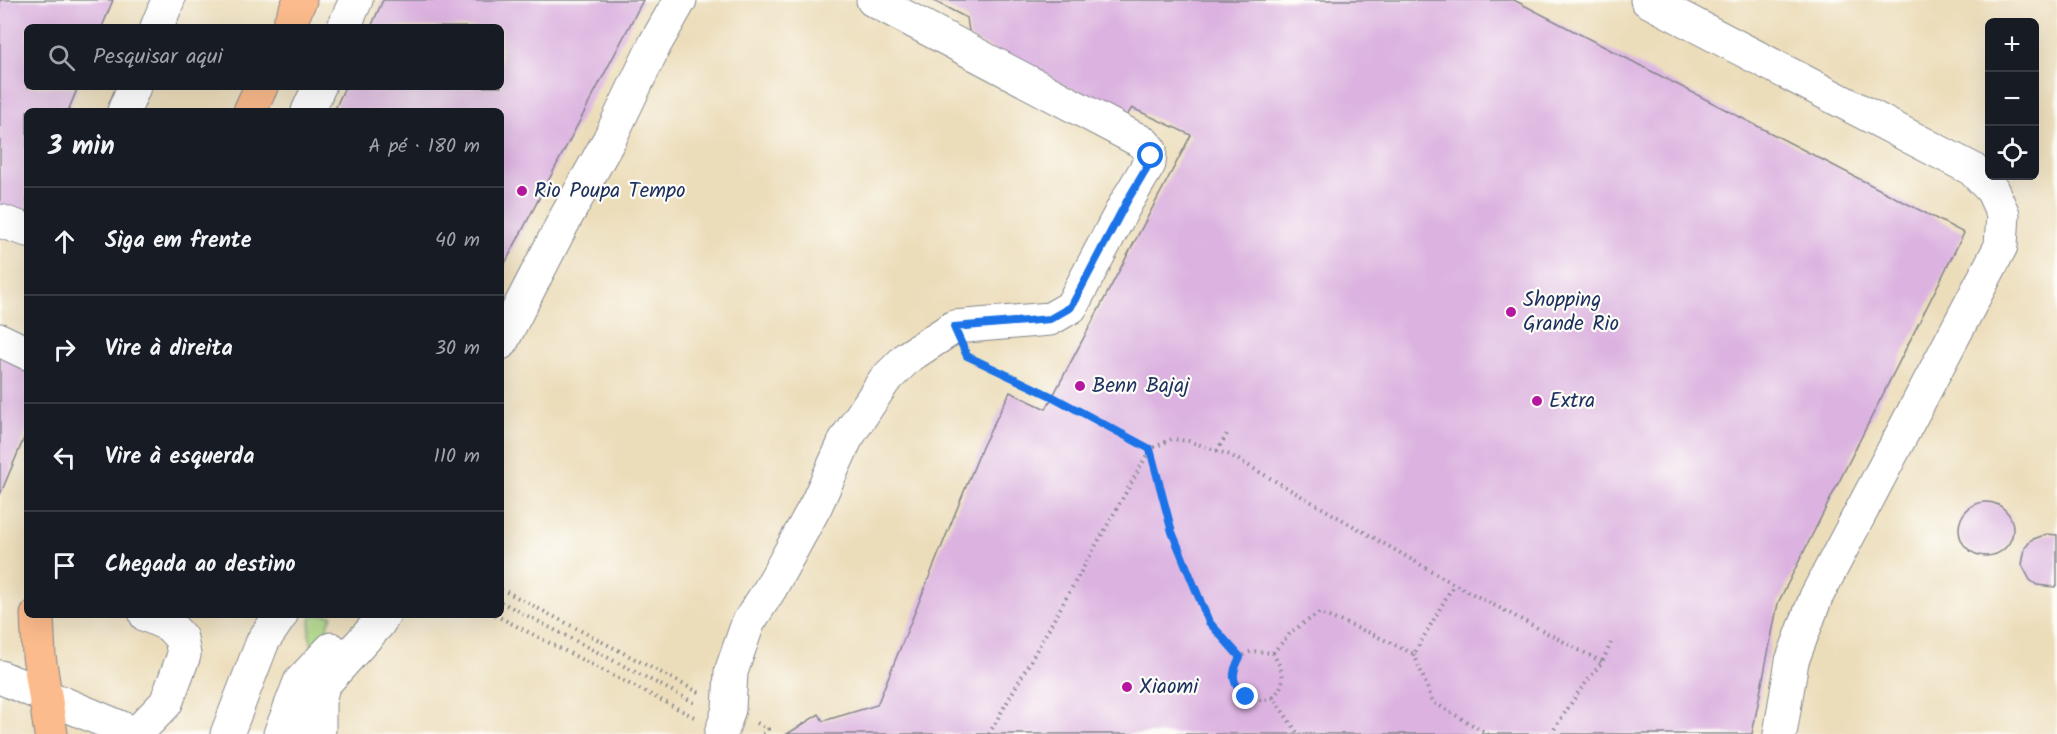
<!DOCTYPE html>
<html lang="pt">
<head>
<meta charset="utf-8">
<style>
	:root { --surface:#171b24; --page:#242831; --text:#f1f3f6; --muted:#9ea1a6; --line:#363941 }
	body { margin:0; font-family:Kalam,sans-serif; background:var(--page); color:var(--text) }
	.controls { position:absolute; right:18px; top:18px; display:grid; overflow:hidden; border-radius:9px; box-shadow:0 6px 24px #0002 }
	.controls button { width:54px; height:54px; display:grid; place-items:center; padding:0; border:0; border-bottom:2px solid var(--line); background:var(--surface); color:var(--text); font:30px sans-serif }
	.stop { position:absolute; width:18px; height:18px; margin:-14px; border:4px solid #1a73e8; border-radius:50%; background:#fff }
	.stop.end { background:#1a73e8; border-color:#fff; box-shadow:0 2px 6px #0008 }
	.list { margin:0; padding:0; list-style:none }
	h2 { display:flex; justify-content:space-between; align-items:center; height:78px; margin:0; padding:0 24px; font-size:26px }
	h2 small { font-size:20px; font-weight:400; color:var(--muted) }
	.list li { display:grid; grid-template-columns:39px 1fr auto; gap:18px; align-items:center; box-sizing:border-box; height:108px; padding:0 24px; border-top:2px solid var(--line) }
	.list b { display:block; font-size:22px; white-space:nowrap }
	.list em { font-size:20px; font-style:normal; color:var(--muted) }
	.icon { flex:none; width:33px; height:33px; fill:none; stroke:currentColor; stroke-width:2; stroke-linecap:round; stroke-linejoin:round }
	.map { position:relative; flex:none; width:2057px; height:734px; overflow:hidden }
	.search { position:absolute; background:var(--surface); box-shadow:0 6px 24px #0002; left:24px; top:24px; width:480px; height:66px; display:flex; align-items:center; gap:15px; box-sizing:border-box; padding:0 21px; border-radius:9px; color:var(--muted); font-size:22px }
	.panel { position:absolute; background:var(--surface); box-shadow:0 6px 24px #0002; left:24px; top:108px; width:480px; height:510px; border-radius:9px }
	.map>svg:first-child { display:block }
	.green { fill:#abd681; stroke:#638270; stroke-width:1.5 }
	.building { fill:#dcb3e0 }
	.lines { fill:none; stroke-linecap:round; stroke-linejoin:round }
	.minor-casing { stroke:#84868c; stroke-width:35 }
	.major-casing { stroke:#84868c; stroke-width:35 }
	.path { stroke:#84868c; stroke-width:4; stroke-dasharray:1.5 4.5; stroke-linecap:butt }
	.minor { stroke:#fff; stroke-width:33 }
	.major { stroke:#fbbb8c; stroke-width:33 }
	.route { stroke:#1a73e8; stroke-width:8 }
	.poi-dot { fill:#b5179e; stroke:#fdfcf7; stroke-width:2 }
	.labels { text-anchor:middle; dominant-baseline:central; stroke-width:4.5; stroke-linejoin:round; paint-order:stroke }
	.poi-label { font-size:21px; fill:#1b2f5e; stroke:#fdfcf7; text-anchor:start }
</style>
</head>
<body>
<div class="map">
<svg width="2057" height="734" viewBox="0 0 2057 734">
	<rect width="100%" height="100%" fill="#fdfcf7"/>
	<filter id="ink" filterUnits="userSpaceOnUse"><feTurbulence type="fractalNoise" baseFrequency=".0167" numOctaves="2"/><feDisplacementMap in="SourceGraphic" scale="12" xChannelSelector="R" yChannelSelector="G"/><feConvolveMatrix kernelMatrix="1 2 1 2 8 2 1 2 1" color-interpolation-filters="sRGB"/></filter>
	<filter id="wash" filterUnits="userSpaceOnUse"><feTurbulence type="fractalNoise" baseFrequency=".008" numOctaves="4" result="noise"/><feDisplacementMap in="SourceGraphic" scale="24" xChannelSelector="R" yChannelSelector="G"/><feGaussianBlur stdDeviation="1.35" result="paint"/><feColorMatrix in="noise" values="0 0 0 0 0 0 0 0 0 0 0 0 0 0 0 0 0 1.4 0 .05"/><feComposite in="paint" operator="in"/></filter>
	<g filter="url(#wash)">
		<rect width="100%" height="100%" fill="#ecddba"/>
		<!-- green -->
		<path class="green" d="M311 615H332L326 630 327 640 313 648 309 634Z"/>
		<g id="blocks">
			<!-- building -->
			<g class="building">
				<path d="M0 0H113L102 27H27V87H78L68 111H27V212L25 216 0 206Z"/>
				<path d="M383 0H643L501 271V111H334L345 87H501V27H371Z"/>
				<path d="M932 0H1514L1964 233 1778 603 1752 734H787L819 714 823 721 877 705 983 445 1010 392 1046 409 1191 135 1132 108 1126 117 970 38 967 18Z"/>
				<path d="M0 344 27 355V431L0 495Z"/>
				<circle cx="1986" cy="529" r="27"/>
				<path d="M2047 534 2057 535V586L2054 587 2037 585 2030 580 2022 565 2025 548 2031 540Z"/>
			</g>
		</g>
	</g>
	<g filter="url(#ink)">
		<use href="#blocks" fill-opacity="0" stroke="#84868c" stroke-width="1.5"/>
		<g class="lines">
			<!-- minor casing -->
			<g class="minor-casing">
				<g id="minor">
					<path d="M1647 0 1972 169 1992 190 2003 214 2001 246 1816 597 1792 661 1780 734"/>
					<path d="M157 27 168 0"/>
					<path d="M344 27 356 0"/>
					<path d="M124 111 134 87"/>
					<path d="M308 111 319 87"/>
					<path d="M0 221 27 230"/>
					<path d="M0 340 27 353"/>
					<path d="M501 343 566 217 609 140 655 44 680 0"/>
					<path d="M0 677 136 734"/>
					<path d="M136 734 166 703 184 655 181 638 169 625 146 615"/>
					<path d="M227 734 263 641 281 615"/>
					<path d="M280 734 300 682 331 649"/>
					<path d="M310 734 319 730V702L323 685 378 624 384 615"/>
					<path d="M721 734 729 709 731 672 748 623 770 589 816 505 846 439 884 381 908 357 954 327 1050 319 1071 307 1127 201 1149 164 1150 150 1144 143 873 0"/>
				</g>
			</g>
			<!-- major casing -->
			<g class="major-casing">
				<g id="major">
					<path d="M288 27 300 0"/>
					<path d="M250 111 261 87"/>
					<path d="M37 615 39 656 51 734"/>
				</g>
			</g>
			<!-- path -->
			<g class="path">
				<path d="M972 358 1053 397 1150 449 1172 439 1188 441 1230 455 1454 584 1602 662"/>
				<path d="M1150 449 1172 532 1209 622 1240 657 1252 651 1273 653C1282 670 1289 681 1273 697L1298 734"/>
				<path d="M1217 451 1227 434"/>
				<path d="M501 589 700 693"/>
				<path d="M501 602 697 704"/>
				<path d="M495 615 694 717"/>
				<path d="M1273 653 1292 631 1319 613 1370 633 1414 654 1454 584"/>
				<path d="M1414 654 1433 702 1488 734"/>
				<path d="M1240 657C1238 661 1234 666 1233 670 1229 692 1256 707 1273 697"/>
				<path d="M757 723 768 729 763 734"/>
				<path d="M989 734 1150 450"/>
				<path d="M1551 734 1578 693 1602 662 1611 643"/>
			</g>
			<!-- minor -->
			<use href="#minor" class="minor"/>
			<!-- major -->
			<use href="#major" class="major"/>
		</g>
	</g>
	<g class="lines" filter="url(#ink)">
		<!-- route -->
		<path class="route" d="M1151 156 1149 164 1127 201 1071 307 1050 319 954 327 967 356 1053 397 1150 449 1172 532 1209 622 1240 657C1231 674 1231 683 1246 697"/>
	</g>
	<!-- markers -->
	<g class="poi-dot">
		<circle cx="522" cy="191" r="6"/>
		<circle cx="1511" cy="312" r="6"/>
		<circle cx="1080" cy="386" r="6"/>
		<circle cx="1537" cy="401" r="6"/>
		<circle cx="1127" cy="687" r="6"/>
	</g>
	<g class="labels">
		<!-- poi labels -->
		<g class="poi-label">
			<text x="534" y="191">Rio Poupa Tempo</text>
			<text x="1523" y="300">Shopping<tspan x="1523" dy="24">Grande Rio</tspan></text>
			<text x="1092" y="386">Benn Bajaj</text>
			<text x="1549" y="401">Extra</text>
			<text x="1139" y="687">Xiaomi</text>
		</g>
	</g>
</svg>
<div class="controls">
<button>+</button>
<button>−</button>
<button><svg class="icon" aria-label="locate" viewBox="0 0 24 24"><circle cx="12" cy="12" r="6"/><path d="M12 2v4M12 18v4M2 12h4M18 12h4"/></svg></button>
</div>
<div class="stop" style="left:1151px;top:156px"></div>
<div class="stop end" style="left:1246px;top:697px"></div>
<div class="search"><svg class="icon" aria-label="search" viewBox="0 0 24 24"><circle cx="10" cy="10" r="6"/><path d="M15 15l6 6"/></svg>Pesquisar aqui</div>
<section class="panel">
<h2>3 min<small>A pé · 180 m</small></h2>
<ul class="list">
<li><svg class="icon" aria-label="ahead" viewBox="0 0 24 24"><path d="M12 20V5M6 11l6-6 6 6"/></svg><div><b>Siga em frente</b></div><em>40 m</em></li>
<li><svg class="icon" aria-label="right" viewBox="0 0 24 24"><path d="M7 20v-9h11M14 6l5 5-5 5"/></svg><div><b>Vire à direita</b></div><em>30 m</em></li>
<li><svg class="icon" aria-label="left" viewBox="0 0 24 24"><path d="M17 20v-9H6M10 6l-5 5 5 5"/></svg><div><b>Vire à esquerda</b></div><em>110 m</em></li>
<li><svg class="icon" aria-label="arrive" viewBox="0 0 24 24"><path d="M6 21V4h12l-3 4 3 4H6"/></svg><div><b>Chegada ao destino</b></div></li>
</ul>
</section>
</div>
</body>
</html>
